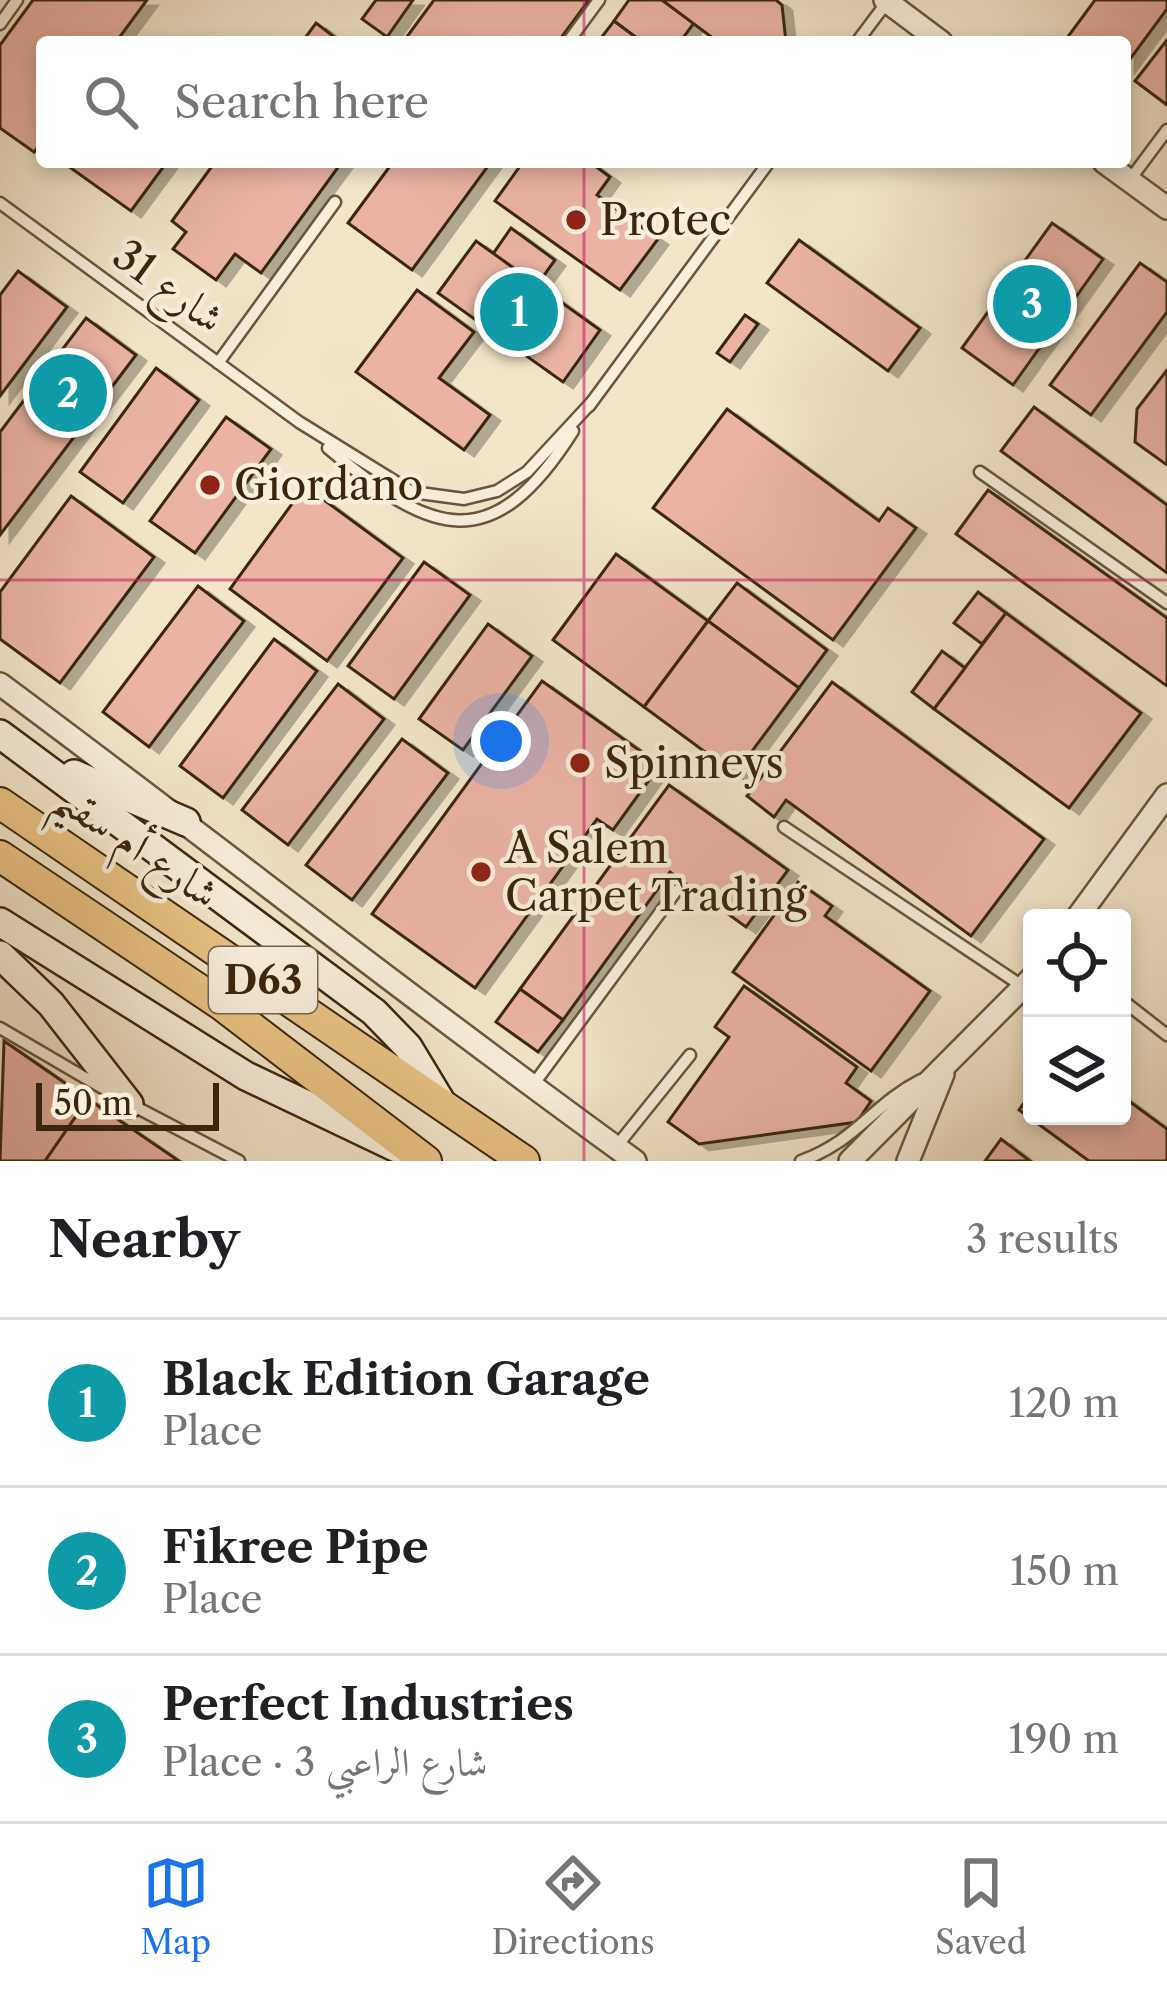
<!DOCTYPE html>
<html lang="en">
<head>
<meta charset="utf-8">
<style>
	:root { --surface:#fff; --page:#f2f2f2; --text:#202124; --muted:#757577; --line:#e0e0e0; --accent:#1a73e8 }
	body { margin:0; font-family:"Libre Caslon Text",Amiri,serif; background:var(--page); color:var(--text) }
	.controls { position:absolute; right:36px; bottom:36px; display:grid; overflow:hidden; border-radius:12px; box-shadow:0 6px 18px #0003 }
	.controls button { width:108px; height:108px; display:grid; place-items:center; padding:0; border:0; border-bottom:3px solid var(--line); background:var(--surface); color:var(--text); font:60px sans-serif }
	.scale { position:absolute; left:36px; bottom:30px; width:183px; box-sizing:border-box; padding-left:12px; border:6px solid #3a260d; border-top:0; font-size:33px; line-height:42px; white-space:nowrap; color:#3a260d; -webkit-text-stroke:9px #f7eedc; paint-order:stroke }
	.you { position:absolute; left:501px; top:741px; width:42px; height:42px; margin:-30px; border:9px solid #fff; border-radius:50%; background:#1a73e8; box-shadow:0 0 0 18px #1a73e833 }
	.badge { display:grid; place-items:center; width:78px; height:78px; border-radius:50%; background:var(--accent); color:#fff; font-size:39px; font-weight:700 }
	.pin { position:absolute; translate:-50% -50%; border:6px solid #fff; box-shadow:0 3px 12px #0006 }
	.list { margin:0; padding:0; list-style:none }
	h2 { display:flex; justify-content:space-between; align-items:center; height:156px; margin:0; padding:0 48px; font-size:51px }
	h2 small { font-size:39px; font-weight:400; color:var(--muted) }
	.list li { display:grid; grid-template-columns:78px 1fr auto; gap:36px; align-items:center; box-sizing:border-box; height:168px; padding:0 48px; border-top:3px solid var(--line) }
	.list b { display:block; font-size:45px; white-space:nowrap }
	.list p { margin:0; font-size:39px; white-space:nowrap; color:var(--muted) }
	.list em { font-size:39px; font-style:normal; color:var(--muted) }
	.icon { flex:none; width:66px; height:66px; fill:none; stroke:currentColor; stroke-width:2; stroke-linecap:round; stroke-linejoin:round }
	.map { position:relative; flex:none; width:1167px; height:1161px; overflow:hidden }
	.search { position:absolute; background:var(--surface); box-shadow:0 6px 18px #0003; left:36px; right:36px; top:36px; height:132px; display:flex; align-items:center; gap:30px; box-sizing:border-box; padding:0 42px; border-radius:12px; color:var(--muted); font-size:45px }
	.sheet { height:660px; background:var(--surface) }
	nav { display:flex; justify-content:space-around; align-items:center; box-sizing:border-box; height:168px; border-top:3px solid var(--line); background:var(--surface); font-size:33px; color:var(--muted) }
	nav a { display:grid; justify-items:center; gap:6px }
	nav .on { color:var(--accent) }
	.map>svg:first-child { display:block }
	.building { fill:#eab3a5; stroke:#3a260d; stroke-width:3; filter:url(#shadow) }
	.lines { fill:none; stroke-linecap:round; stroke-linejoin:round }
	.lane-casing { stroke:#68563c; stroke-width:15 }
	.street-casing { stroke:#68563c; stroke-width:26 }
	.secondary-casing { stroke:#3a260d; stroke-width:32 }
	.primary-casing { stroke:#3a260d; stroke-width:34 }
	.lane { stroke:#f7eedc; stroke-width:10 }
	.street { stroke:#f7eedc; stroke-width:21 }
	.secondary { stroke:#f7eedc; stroke-width:27 }
	.primary { stroke:#e9c284; stroke-width:30 }
	.grid { fill:none; stroke:#c2185b; stroke-width:3; stroke-opacity:0.55 }
	.poi-dot { fill:#8f2418; stroke:#f7eedc; stroke-width:4.5 }
	.labels { text-anchor:middle; dominant-baseline:central; stroke-width:9; stroke-linejoin:round; paint-order:stroke }
	.shield { fill:#f7eedc; stroke:#73624b; stroke-width:3 }
	.shield-label { font-size:39px; font-weight:bold; fill:#3a260d }
	.poi-label { font-size:42px; fill:#3a260d; stroke:#f7eedc; text-anchor:start }
	.street-label { font-size:42px; fill:#3a260d; stroke:#f7eedc }
</style>
</head>
<body>
<div class="map">
<svg width="1167" height="1161" viewBox="0 0 1167 1161">
	<defs>
		<filter id="shadow"><feDropShadow dx="10" dy="6" stdDeviation="0" flood-color="#0004"/></filter>
	</defs>
	<rect width="100%" height="100%" fill="#f2e5c9"/>
	<filter id="stains"><feTurbulence type="fractalNoise" baseFrequency=".00167" numOctaves="4"/><feColorMatrix values="0 0 0 0 .2 0 0 0 0 .09 0 0 0 0 .02 0 0 0 .5 -.17"/></filter>
	<radialGradient id="worn" r=".72"><stop offset=".6" stop-color="#630" stop-opacity="0"/><stop offset="1" stop-color="#630" stop-opacity=".3"/></radialGradient>
	<!-- building -->
	<g class="building">
		<path d="M33 0H147L116 42H42V142L34 152 0 128V45Z"/>
		<path d="M376 0H413L387 37 362 19Z"/>
		<path d="M434 0H589L558 42H403Z"/>
		<path d="M629 0H662L694 23 680 42H642L614 21Z"/>
		<path d="M662 0H776L782 5 786 42H718Z"/>
		<path d="M1095 0H1167V9L1125 66V42H1064Z"/>
		<path d="M614 21 642 42H598Z"/>
		<path d="M316 23 341 42H302Z"/>
		<path d="M1167 40V105L1135 81Z"/>
		<path d="M71 162H167L131 211 68 166Z"/>
		<path d="M215 162H342L261 273 235 254 216 280 173 249 186 232 172 221Z"/>
		<path d="M393 162H491L412 270 348 223Z"/>
		<path d="M523 162H590L610 177 597 195 658 239 620 290 495 201Z"/>
		<path d="M1052 223 1103 259 1013 385 962 348Z"/>
		<path d="M511 228 555 260 537 285 493 254Z"/>
		<path d="M799 240 920 328 888 371 767 283Z"/>
		<path d="M476 241 600 330 563 382 438 293Z"/>
		<path d="M1140 263 1167 282V312L1091 415 1050 385Z"/>
		<path d="M18 271 67 307 0 396V295Z"/>
		<path d="M417 290 474 332 439 378 490 415 464 450 356 372Z"/>
		<path d="M745 315 758 324 730 362 717 353Z"/>
		<path d="M86 318 136 355 0 535V432Z"/>
		<path d="M156 368 199 400 123 503 80 472Z"/>
		<path d="M1167 370V465L1135 442 1137 409Z"/>
		<path d="M1034 407 1167 505V573L1001 451Z"/>
		<path d="M727 409 879 521 888 508 916 528 833 640 653 508Z"/>
		<path d="M226 417 271 449 195 553 150 521Z"/>
		<path d="M305 486 403 558 327 661 230 589Z"/>
		<path d="M988 490 1167 618V686L956 534Z"/>
		<path d="M71 496 154 557 60 683 0 639V592Z"/>
		<path d="M616 554 708 621 644 707 553 640Z"/>
		<path d="M424 562 470 595 394 699 348 666Z"/>
		<path d="M737 583 827 650 799 688 708 621Z"/>
		<path d="M198 586 244 621 149 747 103 712Z"/>
		<path d="M978 592 1006 613 982 644 954 623Z"/>
		<path d="M1006 613 1141 713 1069 808 934 709Z"/>
		<path d="M708 621 799 688 735 774 644 707Z"/>
		<path d="M488 624 532 656 463 750 419 719Z"/>
		<path d="M274 639 317 671 223 798 180 766Z"/>
		<path d="M942 651 965 668 934 709 912 692Z"/>
		<path d="M542 681 660 765 613 830 597 819 475 988 372 914Z"/>
		<path d="M832 682 1044 839 971 936 786 800 774 817 747 796Z"/>
		<path d="M338 684 384 719 288 845 242 810Z"/>
		<path d="M402 739 448 773 352 900 306 865Z"/>
		<path d="M669 785 788 870 746 927 670 872 563 1020 520 989Z"/>
		<path d="M798 882 832 906 825 916 930 991 871 1071 733 972Z"/>
		<path d="M744 986 857 1067 846 1083 871 1101 857 1122 699 1144 668 1122 729 1037 715 1027Z"/>
		<path d="M520 989 563 1020 538 1052 496 1022Z"/>
		<path d="M4 1041 88 1099 45 1161H0Z"/>
		<path d="M1032 1092V1116H1122V1096L1167 1129V1161H1089L1019 1110Z"/>
		<path d="M88 1099 179 1161H45Z"/>
		<path d="M1001 1139 1030 1161H985Z"/>
	</g>
	<g class="lines">
		<!-- lane casing -->
		<g class="lane-casing">
			<g id="lane">
				<path d="M0 24 17 0"/>
				<path d="M568 42 599 0"/>
				<path d="M857 42 887 2"/>
				<path d="M1129 181 1167 130"/>
				<path d="M0 203 299 422 412 492 464 499 497 491 527 472 591 403"/>
				<path d="M218 363 335 202"/>
				<path d="M589 406 769 162"/>
				<path d="M328 448C432 536 492 559 573 431"/>
				<path d="M980 472 1167 603"/>
				<path d="M784 827 1022 986"/>
				<path d="M1122 1000 1167 1035"/>
				<path d="M0 1028 106 1090"/>
				<path d="M533 1085 676 891"/>
				<path d="M132 1105 239 1161"/>
				<path d="M616 1147 690 1055"/>
				<path d="M801 1161C857 1141 873 1104 921 1080"/>
			</g>
		</g>
		<!-- street casing -->
		<g class="street-casing">
			<g id="street">
				<path d="M885 0 941 42"/>
				<path d="M1104 162 1167 208"/>
				<path d="M0 684C213 842 420 1006 635 1161"/>
				<path d="M1077 918 1167 795"/>
				<path d="M850 1161 1032 978"/>
				<path d="M908 1161 943 1074"/>
			</g>
		</g>
		<!-- secondary casing -->
		<g class="secondary-casing">
			<g id="secondary">
				<path d="M0 734 374 1012 408 1047 440 1100"/>
				<path d="M74 774 186 822"/>
				<path d="M0 922 246 1076 397 1148"/>
				<path d="M0 955 51 1004 129 1104"/>
			</g>
		</g>
		<!-- primary casing -->
		<g class="primary-casing">
			<g id="primary">
				<path d="M0 803 524 1161"/>
				<path d="M0 856 222 1005 426 1161"/>
			</g>
		</g>
		<!-- lane -->
		<use href="#lane" class="lane"/>
		<!-- street -->
		<use href="#street" class="street"/>
		<!-- secondary -->
		<use href="#secondary" class="secondary"/>
		<!-- primary -->
		<use href="#primary" class="primary"/>
	</g>
	<!-- grid -->
	<path class="grid" d="M584 0V42M584 162V1161M0 580H1167"/>
	<!-- markers -->
	<g class="poi-dot">
		<circle cx="576" cy="220" r="12"/>
		<circle cx="210" cy="485" r="12"/>
		<circle cx="580" cy="763" r="12"/>
		<circle cx="481" cy="872" r="12"/>
	</g>
	<g class="labels">
		<!-- shield labels -->
		<rect class="shield" x="209" y="947" width="108" height="66" rx="9"/>
		<g class="shield-label">
			<text x="263" y="980">D63</text>
		</g>
		<!-- poi labels -->
		<g class="poi-label">
			<text x="600" y="220">Protec</text>
			<text x="234" y="485">Giordano</text>
			<text x="604" y="763">Spinneys</text>
			<text x="505" y="848">A Salem<tspan x="505" dy="48">Carpet Trading</tspan></text>
		</g>
		<!-- street labels -->
		<g class="street-label">
			<text transform="translate(169 286) rotate(36)">شارع 31</text>
			<text transform="translate(137 845) rotate(34)">شارع أم سقيم</text>
		</g>
	</g>
	<rect width="100%" height="100%" filter="url(#stains)"/>
	<rect width="100%" height="100%" fill="url(#worn)"/>
</svg>
<div class="controls">
<button><svg class="icon" aria-label="locate" viewBox="0 0 24 24"><circle cx="12" cy="12" r="6"/><path d="M12 2v4M12 18v4M2 12h4M18 12h4"/></svg></button>
<button><svg class="icon" aria-label="layers" viewBox="0 0 24 24"><path d="M12 4l9 5-9 5-9-5zM3 14l9 5 9-5"/></svg></button>
</div>
<div class="scale">50 m</div>
<div class="you"></div>
<div class="pin badge" style="left:519px;top:312px;background:#0f9aa8">1</div>
<div class="pin badge" style="left:68px;top:393px;background:#0f9aa8">2</div>
<div class="pin badge" style="left:1032px;top:304px;background:#0f9aa8">3</div>
<div class="search"><svg class="icon" aria-label="search" viewBox="0 0 24 24"><circle cx="10" cy="10" r="6"/><path d="M15 15l6 6"/></svg>Search here</div>
</div>
<section class="sheet">
<h2>Nearby<small>3 results</small></h2>
<ul class="list">
<li><span class="badge" style="background:#0f9aa8">1</span><div><b>Black Edition Garage</b><p>Place</p></div><em>120 m</em></li>
<li><span class="badge" style="background:#0f9aa8">2</span><div><b>Fikree Pipe</b><p>Place</p></div><em>150 m</em></li>
<li><span class="badge" style="background:#0f9aa8">3</span><div><b>Perfect Industries</b><p>Place · شارع الراعبي 3</p></div><em>190 m</em></li>
</ul>
</section>
<nav>
<a class="on"><svg class="icon" aria-label="map" viewBox="0 0 24 24"><path d="M3 6l6-2 6 2 6-2v14l-6 2-6-2-6 2zM9 4v14M15 6v14"/></svg>Map</a>
<a><svg class="icon" aria-label="directions" viewBox="0 0 24 24"><path d="M12 3l9 9-9 9-9-9zM9 14v-3h6M13 9l2 2-2 2"/></svg>Directions</a>
<a><svg class="icon" aria-label="saved" viewBox="0 0 24 24"><path d="M7 4h10v16l-5-4-5 4z"/></svg>Saved</a>
</nav>
</body>
</html>
